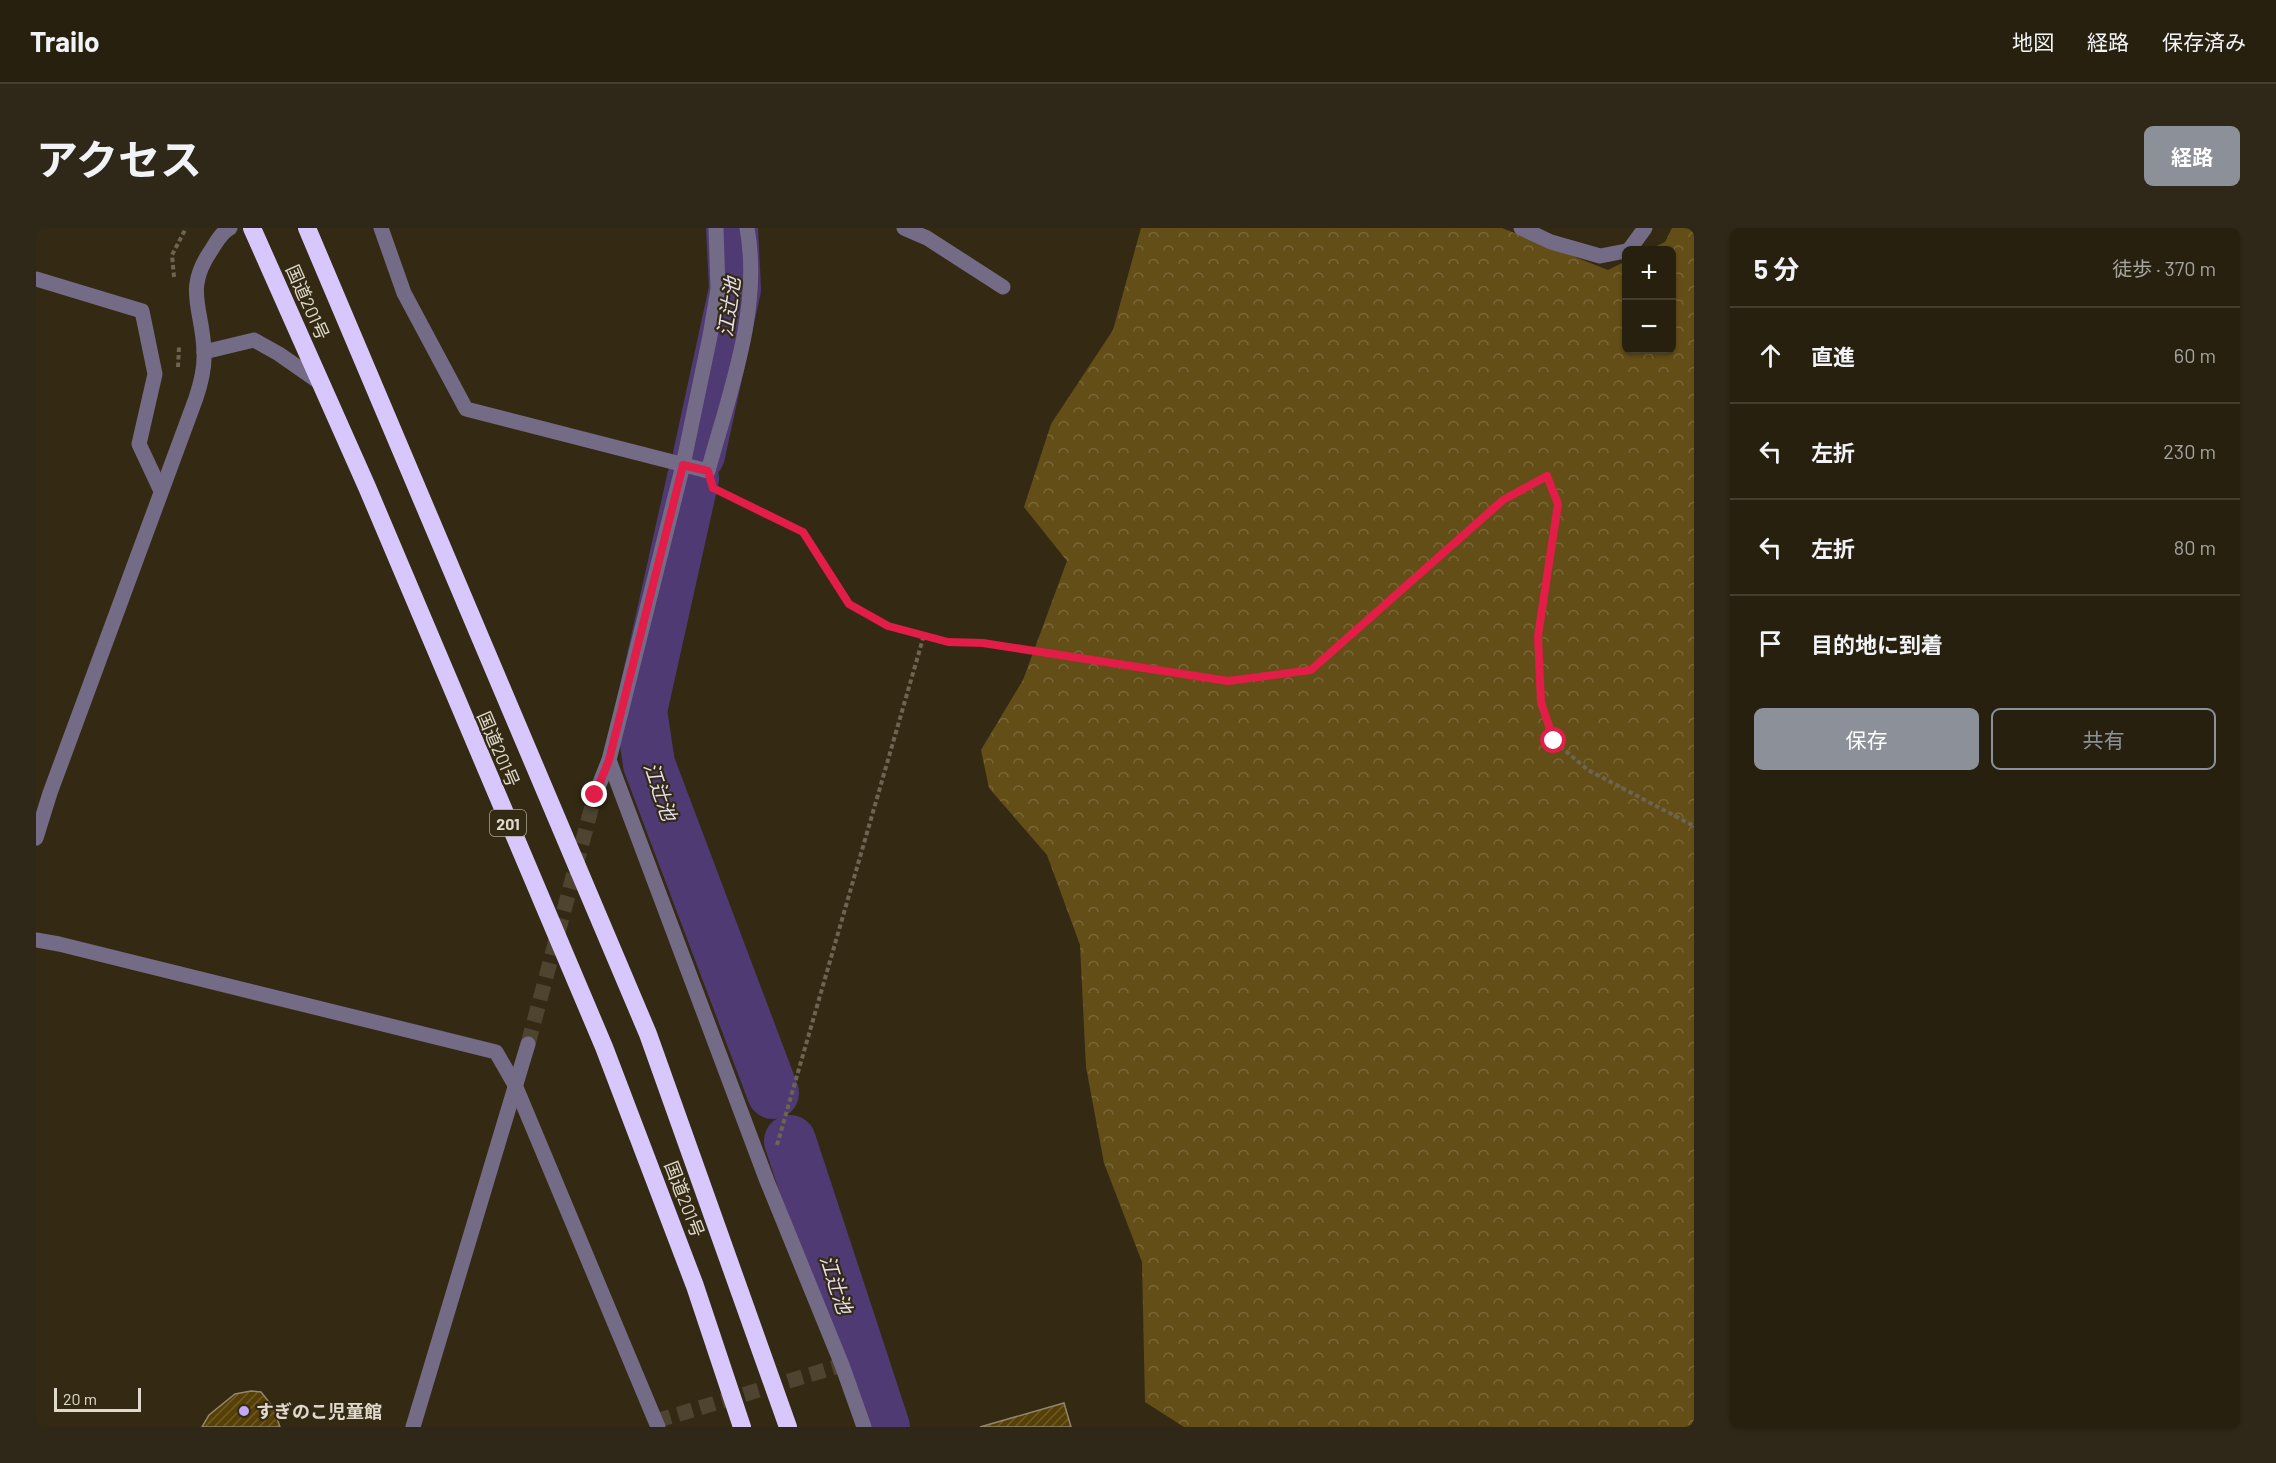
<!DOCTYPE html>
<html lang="ja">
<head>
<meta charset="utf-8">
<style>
	:root { --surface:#27200f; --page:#2f2818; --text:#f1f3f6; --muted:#a4a39e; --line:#433e2f; --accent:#8c9099 }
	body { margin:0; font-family:Barlow,"Noto Sans JP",sans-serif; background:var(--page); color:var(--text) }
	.controls { position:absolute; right:18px; top:18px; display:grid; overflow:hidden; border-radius:9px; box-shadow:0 2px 4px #0004 }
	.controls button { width:54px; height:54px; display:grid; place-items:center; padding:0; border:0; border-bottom:2px solid var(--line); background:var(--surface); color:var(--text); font:30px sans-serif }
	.scale { position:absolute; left:18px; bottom:15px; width:87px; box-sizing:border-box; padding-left:6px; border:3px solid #e0d9cc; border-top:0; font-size:16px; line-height:21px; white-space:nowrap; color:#e0d9cc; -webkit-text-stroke:4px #342a14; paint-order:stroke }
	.stop { position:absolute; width:18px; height:18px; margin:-14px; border:4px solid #e11d48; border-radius:50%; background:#fff }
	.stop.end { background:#e11d48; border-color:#fff; box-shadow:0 2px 6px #0008 }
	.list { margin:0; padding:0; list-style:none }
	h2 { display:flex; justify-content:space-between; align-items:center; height:78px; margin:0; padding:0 24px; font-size:26px }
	h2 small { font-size:20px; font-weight:400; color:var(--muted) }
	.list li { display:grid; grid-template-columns:39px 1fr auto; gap:18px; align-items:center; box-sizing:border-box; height:96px; padding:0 24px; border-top:2px solid var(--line) }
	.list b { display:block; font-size:22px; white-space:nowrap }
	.list em { font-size:20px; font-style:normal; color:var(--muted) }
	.actions { display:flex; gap:12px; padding:18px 24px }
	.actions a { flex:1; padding:14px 0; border:2px solid var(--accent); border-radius:9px; text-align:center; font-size:21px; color:var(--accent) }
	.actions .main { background:var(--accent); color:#fff }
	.icon { flex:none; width:33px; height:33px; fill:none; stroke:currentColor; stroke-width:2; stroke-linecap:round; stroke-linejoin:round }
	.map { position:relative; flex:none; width:1658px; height:1199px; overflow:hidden; border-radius:9px }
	header { display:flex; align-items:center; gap:36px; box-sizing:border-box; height:84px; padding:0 30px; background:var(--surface); border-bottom:2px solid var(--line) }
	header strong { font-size:28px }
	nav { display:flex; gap:33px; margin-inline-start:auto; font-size:21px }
	.intro { display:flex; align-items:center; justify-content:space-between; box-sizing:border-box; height:144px; padding:0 36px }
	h1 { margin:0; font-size:42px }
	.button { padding:15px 27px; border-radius:9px; background:var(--accent); color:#fff; font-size:21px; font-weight:700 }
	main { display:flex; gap:36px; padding:0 36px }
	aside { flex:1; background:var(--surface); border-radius:9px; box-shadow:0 2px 4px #0004 }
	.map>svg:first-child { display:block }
	.forest { fill:url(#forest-crowns) }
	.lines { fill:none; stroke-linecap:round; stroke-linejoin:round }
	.river { stroke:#503a73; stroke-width:52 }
	.building { fill:url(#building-hatch); stroke:#92866d; stroke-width:1.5 }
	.minor-tunnel { stroke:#4e4430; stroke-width:15; stroke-dasharray:15 8; stroke-linecap:butt }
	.path { stroke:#6d6451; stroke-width:4; stroke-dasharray:4.5 3; stroke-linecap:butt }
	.minor { stroke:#746c87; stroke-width:15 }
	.highway { stroke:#d8c7fd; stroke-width:18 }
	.route { stroke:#e11d48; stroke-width:8 }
	.poi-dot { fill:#c1a8f3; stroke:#342a14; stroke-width:2 }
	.labels { text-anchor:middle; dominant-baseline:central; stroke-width:4.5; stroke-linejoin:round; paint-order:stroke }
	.shield { fill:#342a14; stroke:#aca495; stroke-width:1.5 }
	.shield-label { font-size:16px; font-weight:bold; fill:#e0d9cc }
	.street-label { font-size:18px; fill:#e0d9cc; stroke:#342a14 }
	.poi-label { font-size:18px; font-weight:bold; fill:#e0d9cc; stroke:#342a14; text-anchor:start }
	.water-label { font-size:20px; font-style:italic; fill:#e4dff1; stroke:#342a14 }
</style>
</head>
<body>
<header>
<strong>Trailo</strong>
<nav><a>地図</a><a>経路</a><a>保存済み</a></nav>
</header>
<div class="intro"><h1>アクセス</h1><a class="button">経路</a></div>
<main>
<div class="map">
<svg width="1658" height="1199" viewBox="0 0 1658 1199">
	<defs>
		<pattern id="forest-crowns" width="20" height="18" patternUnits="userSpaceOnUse" patternTransform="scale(1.5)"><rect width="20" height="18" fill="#644e18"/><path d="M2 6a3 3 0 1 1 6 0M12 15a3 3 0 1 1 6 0" fill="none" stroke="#7a6738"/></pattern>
		<pattern id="building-hatch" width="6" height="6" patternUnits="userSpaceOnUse" patternTransform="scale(1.5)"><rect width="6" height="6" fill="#564005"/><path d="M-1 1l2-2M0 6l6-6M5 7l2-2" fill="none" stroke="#6e5b28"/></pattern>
	</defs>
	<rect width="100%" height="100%" fill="#342a14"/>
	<!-- forest -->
	<path class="forest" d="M1105 0H1466L1572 42 1590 33V122H1636V22H1612L1629 14 1636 0H1658V1199H1148L1109 1174 1106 1034 1068 935 1050 839 1044 717 1011 627 953 560 945 522 987 452 1031 333 988 279 1015 196 1077 102Z"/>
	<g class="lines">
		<!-- river -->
		<g class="river">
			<path d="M663 227 699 61 696 0"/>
			<path d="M657 250 605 483 613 536 737 865"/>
			<path d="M754 913 848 1199"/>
		</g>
	</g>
	<!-- building -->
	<g class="building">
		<path d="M215 1163 225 1164 237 1179 244 1199H166L173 1187 199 1166Z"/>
		<path d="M1028 1175 1035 1199H944Z"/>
	</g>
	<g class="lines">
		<!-- minor-tunnel -->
		<g class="minor-tunnel">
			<path d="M492 816 559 567"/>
			<path d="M620 1193 806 1137"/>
		</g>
		<!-- path -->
		<g class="path">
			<path d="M138 49 136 27 150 0"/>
			<path d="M142 139 143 119"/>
			<path d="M683 263 767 305 813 376 852 398 912 414 947 415 1192 453 1275 442 1467 272 1511 248 1522 276 1502 408 1505 474 1518 513 1552 542 1658 598"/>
			<path d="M741 917 888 407"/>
		</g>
		<!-- minor -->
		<g class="minor">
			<path d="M345 0 368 65 430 181 672 243C693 166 726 81 711 0"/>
			<path d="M868 0 891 10 967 59"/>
			<path d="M1485 0 1515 14 1564 28 1590 23"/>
			<path d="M1593 22 1609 0"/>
			<path d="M0 51 106 83 119 146 103 216 125 263"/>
			<path d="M168 124 218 112 243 126 286 156"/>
			<path d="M573 532 731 953 806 1137 828 1199"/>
			<path d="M559 567 573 532 647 237 674 108 682 61 680 0"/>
			<path d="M0 610 14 565 160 170C165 155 169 140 168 124 167 80 147 62 176 21 181 13 185 5 194 0"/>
			<path d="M0 712 23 716 460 824 479 857 622 1199"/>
			<path d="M377 1199 492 816"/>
		</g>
		<!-- highway -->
		<g class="highway">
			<path d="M216 0 331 259 568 819 659 1058 706 1199"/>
			<path d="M271 0 612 806 752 1199"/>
		</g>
	</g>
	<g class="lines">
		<!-- route -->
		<path class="route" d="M559 567 573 532 647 237 672 243 677 260 767 304 813 376 852 398 912 414 947 415 1192 453 1275 442 1467 272 1511 248 1522 276 1502 408 1505 474 1518 513"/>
	</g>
	<!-- markers -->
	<circle class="poi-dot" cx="208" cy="1183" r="6"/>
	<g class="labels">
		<!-- shield labels -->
		<rect class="shield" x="454" y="582" width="36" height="26" rx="4.5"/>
		<g class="shield-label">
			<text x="472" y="595">201</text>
		</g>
		<!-- street labels -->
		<g class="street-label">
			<text transform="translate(272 74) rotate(66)">国道201号</text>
			<text transform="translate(463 521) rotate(67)">国道201号</text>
			<text transform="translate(649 971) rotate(69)">国道201号</text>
		</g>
		<!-- poi labels -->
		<g class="poi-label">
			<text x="220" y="1183">すぎのこ児童館</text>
		</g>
		<!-- water labels -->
		<g class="water-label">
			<text transform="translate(692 79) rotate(-82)">江辻池</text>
			<text transform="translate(625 563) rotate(71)">江辻池</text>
			<text transform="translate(801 1056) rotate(72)">江辻池</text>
		</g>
	</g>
</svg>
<div class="controls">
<button>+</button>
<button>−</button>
</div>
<div class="scale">20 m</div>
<div class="stop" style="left:1518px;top:513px"></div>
<div class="stop end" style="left:559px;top:567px"></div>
</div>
<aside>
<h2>5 分<small>徒歩 · 370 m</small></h2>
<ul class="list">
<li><svg class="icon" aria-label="ahead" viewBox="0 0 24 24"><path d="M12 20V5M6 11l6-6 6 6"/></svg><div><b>直進</b></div><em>60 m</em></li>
<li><svg class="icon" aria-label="left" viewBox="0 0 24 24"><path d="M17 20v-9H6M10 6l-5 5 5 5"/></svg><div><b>左折</b></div><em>230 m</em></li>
<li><svg class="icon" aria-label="left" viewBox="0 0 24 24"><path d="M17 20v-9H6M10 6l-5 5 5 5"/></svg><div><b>左折</b></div><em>80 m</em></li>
<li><svg class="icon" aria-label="arrive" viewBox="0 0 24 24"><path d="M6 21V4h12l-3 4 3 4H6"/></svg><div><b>目的地に到着</b></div></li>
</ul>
<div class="actions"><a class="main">保存</a><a>共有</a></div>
</aside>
</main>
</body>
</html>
